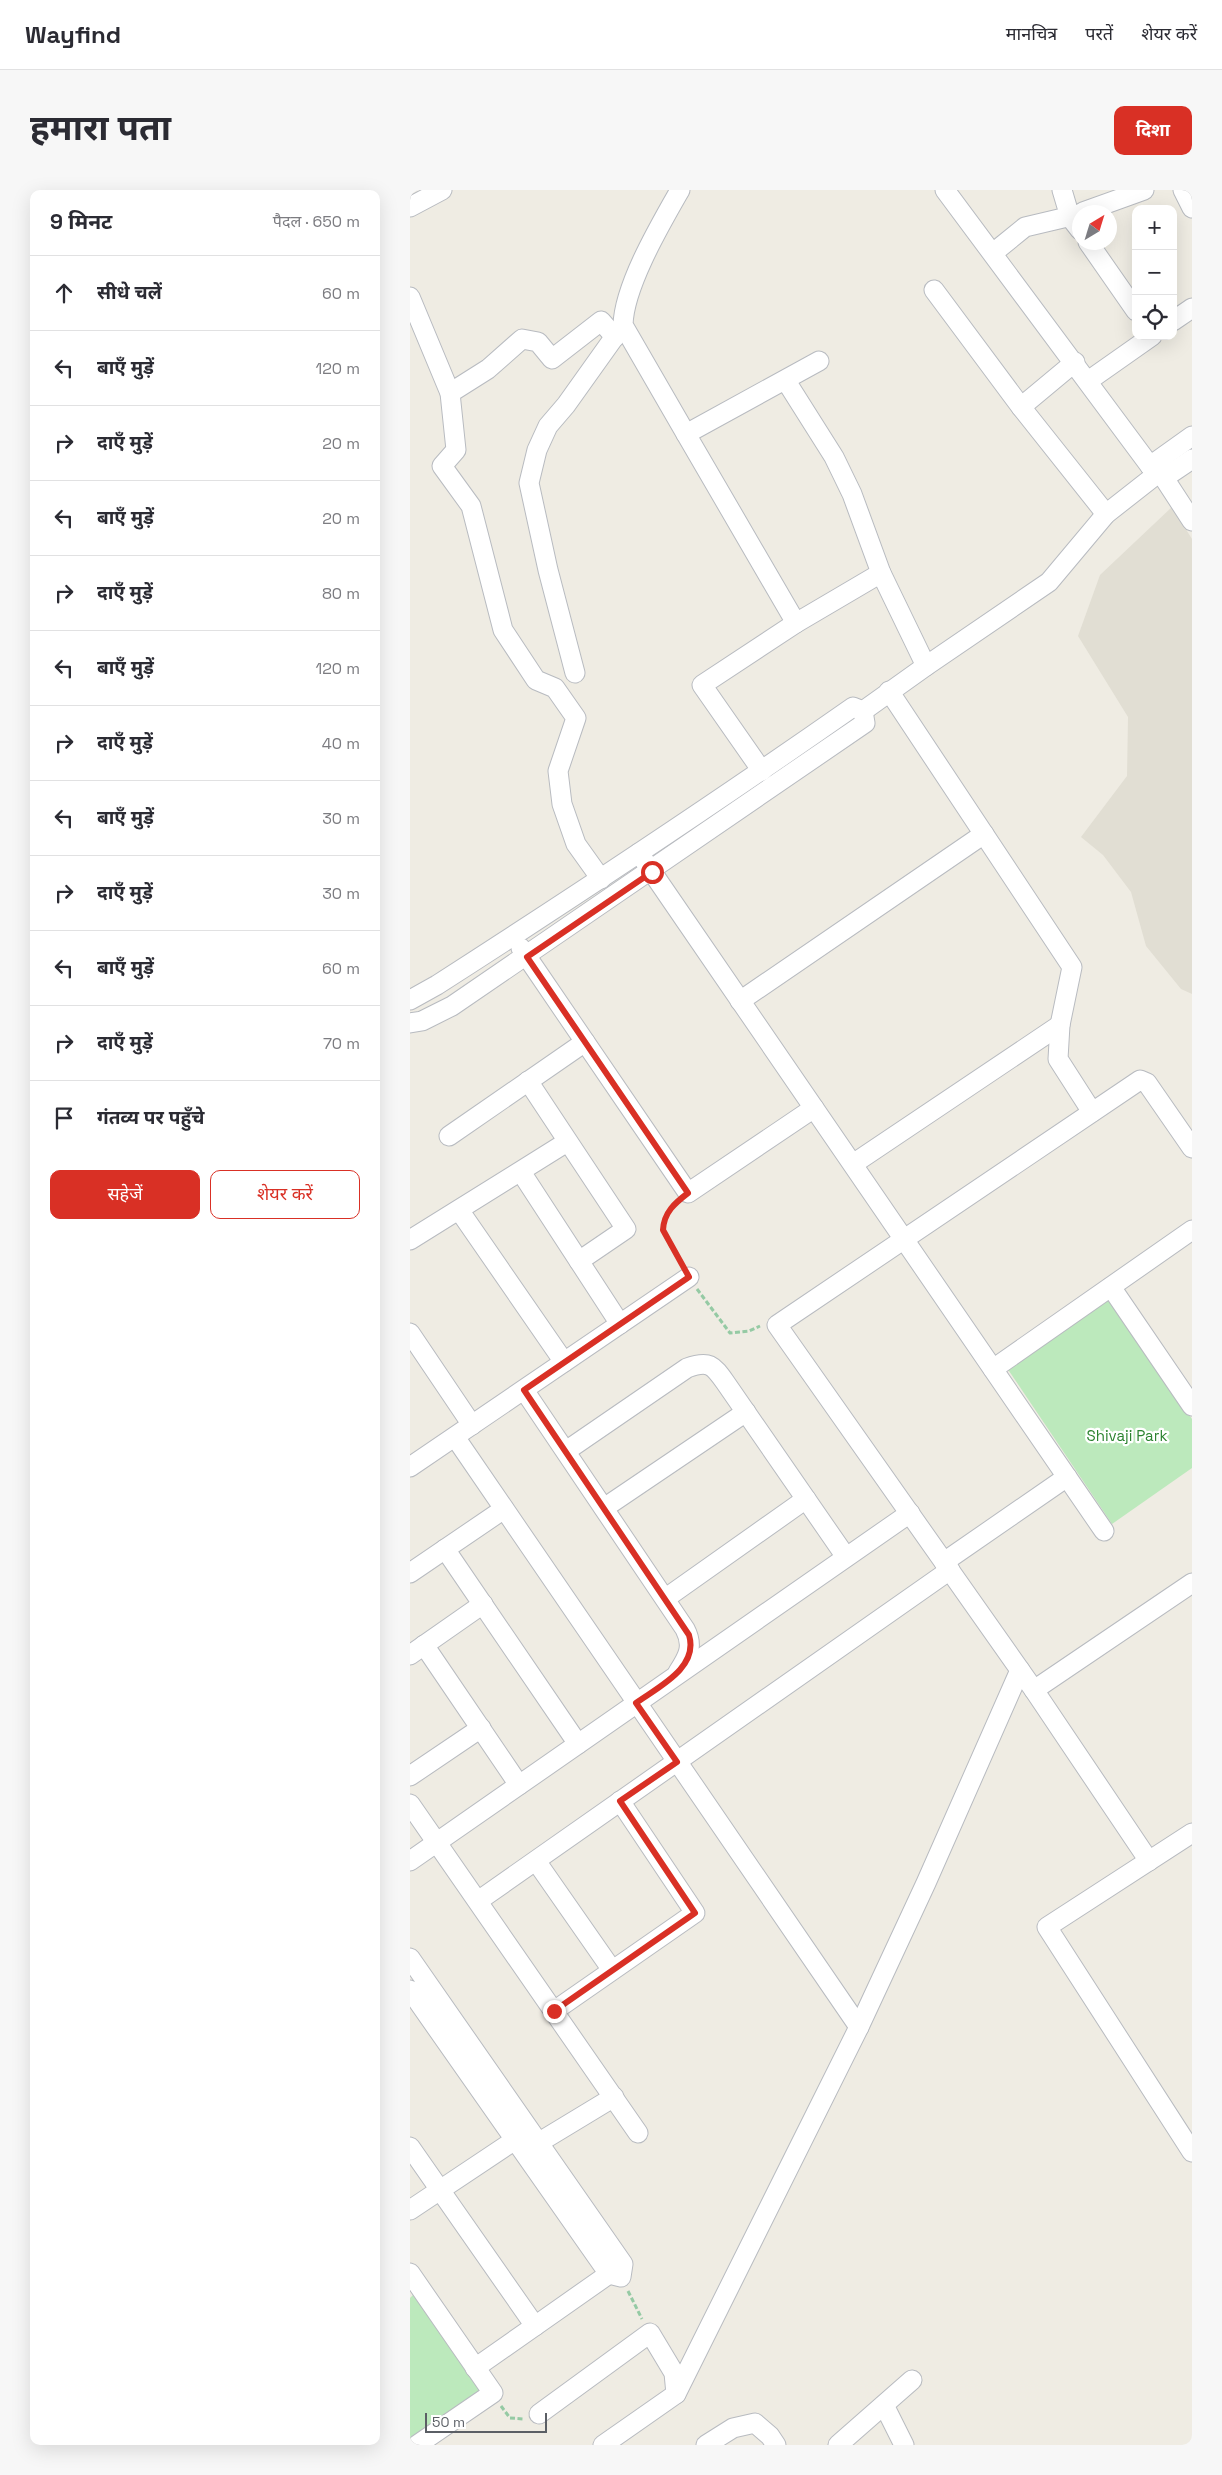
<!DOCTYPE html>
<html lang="hi">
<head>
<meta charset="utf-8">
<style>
	:root { --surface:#fff; --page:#f7f7f7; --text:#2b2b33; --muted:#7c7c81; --line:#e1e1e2; --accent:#d93025 }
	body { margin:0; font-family:"Space Grotesk","Noto Sans Devanagari",sans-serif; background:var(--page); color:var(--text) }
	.controls { position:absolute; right:15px; top:15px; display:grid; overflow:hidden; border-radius:10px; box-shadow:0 5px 20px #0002 }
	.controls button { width:45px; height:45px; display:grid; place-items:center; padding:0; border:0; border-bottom:1px solid var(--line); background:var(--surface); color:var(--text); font:25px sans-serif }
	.compass { position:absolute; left:662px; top:15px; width:45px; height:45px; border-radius:50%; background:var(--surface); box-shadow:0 5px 20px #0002; rotate:38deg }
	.scale { position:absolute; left:15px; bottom:12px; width:122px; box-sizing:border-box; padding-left:5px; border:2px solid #5b5f65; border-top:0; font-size:14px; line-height:18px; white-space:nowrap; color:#5b5f65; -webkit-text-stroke:4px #fff; paint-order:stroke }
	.stop { position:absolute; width:15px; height:15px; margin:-11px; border:4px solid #d93025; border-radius:50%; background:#fff }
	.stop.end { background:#d93025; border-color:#fff; box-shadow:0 1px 5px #0008 }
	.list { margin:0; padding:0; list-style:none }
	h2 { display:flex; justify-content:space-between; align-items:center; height:65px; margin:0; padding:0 20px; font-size:21px }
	h2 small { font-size:16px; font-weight:400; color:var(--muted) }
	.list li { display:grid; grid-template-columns:32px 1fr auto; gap:15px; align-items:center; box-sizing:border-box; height:75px; padding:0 20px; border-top:1px solid var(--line) }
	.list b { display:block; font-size:19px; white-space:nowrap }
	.list em { font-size:16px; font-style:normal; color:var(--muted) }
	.actions { display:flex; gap:10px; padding:15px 20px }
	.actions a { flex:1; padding:11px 0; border:1px solid var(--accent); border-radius:10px; text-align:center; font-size:18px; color:var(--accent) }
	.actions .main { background:var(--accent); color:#fff }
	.icon { flex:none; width:28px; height:28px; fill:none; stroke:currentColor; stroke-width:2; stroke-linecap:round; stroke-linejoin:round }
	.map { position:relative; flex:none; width:782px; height:2255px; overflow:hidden; border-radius:10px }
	header { display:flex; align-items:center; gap:30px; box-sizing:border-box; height:70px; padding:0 25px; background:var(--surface); border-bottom:1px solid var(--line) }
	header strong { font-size:24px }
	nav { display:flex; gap:28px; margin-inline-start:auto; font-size:18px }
	.intro { display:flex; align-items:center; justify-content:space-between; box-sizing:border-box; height:120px; padding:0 30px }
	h1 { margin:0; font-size:35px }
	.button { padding:12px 22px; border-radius:10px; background:var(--accent); color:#fff; font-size:18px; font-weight:700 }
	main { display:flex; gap:30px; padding:0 30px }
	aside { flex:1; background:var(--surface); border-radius:10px; box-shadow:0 5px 20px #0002 }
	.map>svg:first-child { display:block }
	.education { fill:#e1ded3 }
	.green { fill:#bce9bc }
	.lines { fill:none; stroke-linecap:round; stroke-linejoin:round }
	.minor-casing { stroke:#b8bbc0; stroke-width:21 }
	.path { stroke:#95caa4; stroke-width:3; stroke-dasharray:5 2.5; stroke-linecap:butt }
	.minor { stroke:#fff; stroke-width:19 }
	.route { stroke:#d93025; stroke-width:6 }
	.labels { text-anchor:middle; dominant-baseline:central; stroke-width:4.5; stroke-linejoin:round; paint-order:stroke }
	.park-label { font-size:15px; fill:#2c8330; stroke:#fff }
</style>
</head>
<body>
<header>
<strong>Wayfind</strong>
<nav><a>मानचित्र</a><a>परतें</a><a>शेयर करें</a></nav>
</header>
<div class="intro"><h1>हमारा पता</h1><a class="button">दिशा</a></div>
<main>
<aside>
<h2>9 मिनट<small>पैदल · 650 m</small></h2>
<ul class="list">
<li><svg class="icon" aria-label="ahead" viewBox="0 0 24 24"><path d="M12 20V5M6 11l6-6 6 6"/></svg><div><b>सीधे चलें</b></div><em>60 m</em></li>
<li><svg class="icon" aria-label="left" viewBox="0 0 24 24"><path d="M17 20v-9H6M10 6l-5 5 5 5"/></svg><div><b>बाएँ मुड़ें</b></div><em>120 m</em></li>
<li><svg class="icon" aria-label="right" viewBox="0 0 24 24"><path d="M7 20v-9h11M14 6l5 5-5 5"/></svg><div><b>दाएँ मुड़ें</b></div><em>20 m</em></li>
<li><svg class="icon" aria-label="left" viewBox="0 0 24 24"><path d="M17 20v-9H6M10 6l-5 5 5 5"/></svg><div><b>बाएँ मुड़ें</b></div><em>20 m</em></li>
<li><svg class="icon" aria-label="right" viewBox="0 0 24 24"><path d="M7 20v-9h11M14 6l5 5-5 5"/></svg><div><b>दाएँ मुड़ें</b></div><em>80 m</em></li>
<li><svg class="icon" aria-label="left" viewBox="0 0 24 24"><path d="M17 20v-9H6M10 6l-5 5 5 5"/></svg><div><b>बाएँ मुड़ें</b></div><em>120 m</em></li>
<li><svg class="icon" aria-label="right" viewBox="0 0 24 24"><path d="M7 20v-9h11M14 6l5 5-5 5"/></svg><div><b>दाएँ मुड़ें</b></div><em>40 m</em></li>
<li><svg class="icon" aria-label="left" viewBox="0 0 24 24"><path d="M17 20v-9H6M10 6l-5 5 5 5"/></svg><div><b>बाएँ मुड़ें</b></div><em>30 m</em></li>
<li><svg class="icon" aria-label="right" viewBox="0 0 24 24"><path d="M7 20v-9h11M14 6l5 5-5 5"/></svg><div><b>दाएँ मुड़ें</b></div><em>30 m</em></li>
<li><svg class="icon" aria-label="left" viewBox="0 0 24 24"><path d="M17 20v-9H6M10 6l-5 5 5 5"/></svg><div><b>बाएँ मुड़ें</b></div><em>60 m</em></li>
<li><svg class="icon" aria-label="right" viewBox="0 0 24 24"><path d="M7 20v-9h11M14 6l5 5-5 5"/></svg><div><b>दाएँ मुड़ें</b></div><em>70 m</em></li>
<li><svg class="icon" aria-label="arrive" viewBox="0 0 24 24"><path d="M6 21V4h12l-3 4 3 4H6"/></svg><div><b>गंतव्य पर पहुँचे</b></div></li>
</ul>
<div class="actions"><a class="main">सहेजें</a><a>शेयर करें</a></div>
</aside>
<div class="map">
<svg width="782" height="2255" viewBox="0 0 782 2255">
	<rect width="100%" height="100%" fill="#efece3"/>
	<!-- education -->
	<path class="education" d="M762 317 782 349V804L771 799 736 756 721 702 693 665 671 647 717 586 718 527 668 446 690 385Z"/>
	<!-- green -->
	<g class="green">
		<path d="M698 1107 782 1229V1278L702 1334 597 1178Z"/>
		<path d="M3 2105 71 2202 0 2250V2108Z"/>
	</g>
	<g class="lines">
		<!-- minor casing -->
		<g class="minor-casing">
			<g id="minor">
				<path d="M270 0C250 35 214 96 213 135L276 244"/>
				<path d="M535 0 740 276 754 288 782 331"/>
				<path d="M652 0 660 27 670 40"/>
				<path d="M773 0 782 18"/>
				<path d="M0 17 32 0"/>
				<path d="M673 22 734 0"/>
				<path d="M678 52 726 121"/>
				<path d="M583 63 615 37 670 24"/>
				<path d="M524 100 611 217 696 324"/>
				<path d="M0 107 40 203 46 260 32 276 61 316 93 440 126 490 145 498 166 528 148 581 152 614 166 654 191 689"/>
				<path d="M763 131 782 118"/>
				<path d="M376 191 424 267 442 304 471 383 516 476"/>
				<path d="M678 191 742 146"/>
				<path d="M40 203 78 179 112 149 128 152 142 169 191 131 205 147"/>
				<path d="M611 217 665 172"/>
				<path d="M740 276 782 246"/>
				<path d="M754 288 782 269"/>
				<path d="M386 433 276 244 409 171"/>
				<path d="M165 483 138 380 119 293 127 260 138 236 156 215 213 135"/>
				<path d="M479 501 662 777 650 835 648 869 682 922"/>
				<path d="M453 521 516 476 639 392 696 324 747 284"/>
				<path d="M352 581 292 495 386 433 471 383"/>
				<path d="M229 663 694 1341"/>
				<path d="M111 758 278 1003 404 918"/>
				<path d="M0 810 27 795C167 705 306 613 443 517L453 521"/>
				<path d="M330 811 574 644"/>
				<path d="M0 833 12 831 42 816 455 533 453 521"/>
				<path d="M118 891 216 1039 169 1071"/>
				<path d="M39 946 175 852"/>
				<path d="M443 974 650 835"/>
				<path d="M111 982 210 1134"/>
				<path d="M49 1020 154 1172"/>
				<path d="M0 1050 157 952"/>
				<path d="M701 1097 782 1216"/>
				<path d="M0 1143 62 1235"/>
				<path d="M583 1179 782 1040"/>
				<path d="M114 1200 275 1439C284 1456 278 1467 268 1482"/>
				<path d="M45 1247 449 1837"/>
				<path d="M156 1261 277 1178C299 1170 303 1175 315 1192L436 1367"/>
				<path d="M0 1277 279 1087"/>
				<path d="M194 1318 336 1222"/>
				<path d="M35 1359 168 1554"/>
				<path d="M534 1372 657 1287"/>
				<path d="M0 1383 94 1319"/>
				<path d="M256 1408 396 1309"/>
				<path d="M14 1455 109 1595"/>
				<path d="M0 1465 73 1414"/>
				<path d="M624 1500 782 1393"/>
				<path d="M0 1586 71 1538"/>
				<path d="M0 1614 228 1943"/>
				<path d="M782 1643 637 1737 782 1962"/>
				<path d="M0 1671 500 1323"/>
				<path d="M126 1671 202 1780"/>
				<path d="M739 1671 624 1500 367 1135 730 890 737 893 782 958"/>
				<path d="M68 1711 540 1380"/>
				<path d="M0 1768 213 2074 211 2087 199 2084 0 1800"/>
				<path d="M144 1821 285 1723 210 1611"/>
				<path d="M128 1953 204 1907"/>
				<path d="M0 1957 125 2136 199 2084"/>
				<path d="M0 2020 105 1950"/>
				<path d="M0 2083 83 2203 7 2255"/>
				<path d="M65 2178 125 2136"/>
				<path d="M474 2215 494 2255"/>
				<path d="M129 2224 240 2143 264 2183 266 2204"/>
				<path d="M193 2255 266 2204 449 1837 516 1693 610 1480"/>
				<path d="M296 2255 323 2238 345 2233 360 2246 366 2255"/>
				<path d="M428 2255 502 2190"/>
			</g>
		</g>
		<!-- path -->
		<g class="path">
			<path d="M266 1013C244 1038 256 1048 271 1073"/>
			<path d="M287 1099 320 1143 339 1141 350 1136"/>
			<path d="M218 2101 232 2129"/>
			<path d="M91 2216 100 2228 114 2229"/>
		</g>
		<!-- minor -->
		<use href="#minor" class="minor"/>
	</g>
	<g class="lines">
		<!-- route -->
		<path class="route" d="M144 1821 285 1723 210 1611 267 1572 226 1513C248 1497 289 1478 279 1445L114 1200 279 1087 253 1040C254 1022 265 1013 278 1003L117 767 242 682"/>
	</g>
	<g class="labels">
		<!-- park labels -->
		<g class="park-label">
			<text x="717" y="1245">Shivaji Park</text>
		</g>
	</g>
</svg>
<div class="controls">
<button>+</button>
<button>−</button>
<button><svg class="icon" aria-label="locate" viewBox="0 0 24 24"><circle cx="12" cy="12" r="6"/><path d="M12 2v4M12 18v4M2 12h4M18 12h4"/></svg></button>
</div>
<svg class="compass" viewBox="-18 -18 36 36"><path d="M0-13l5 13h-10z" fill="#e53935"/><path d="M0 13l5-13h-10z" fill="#7c7c81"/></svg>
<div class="scale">50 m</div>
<div class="stop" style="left:242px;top:682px"></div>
<div class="stop end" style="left:144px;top:1821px"></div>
</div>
</main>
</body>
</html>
